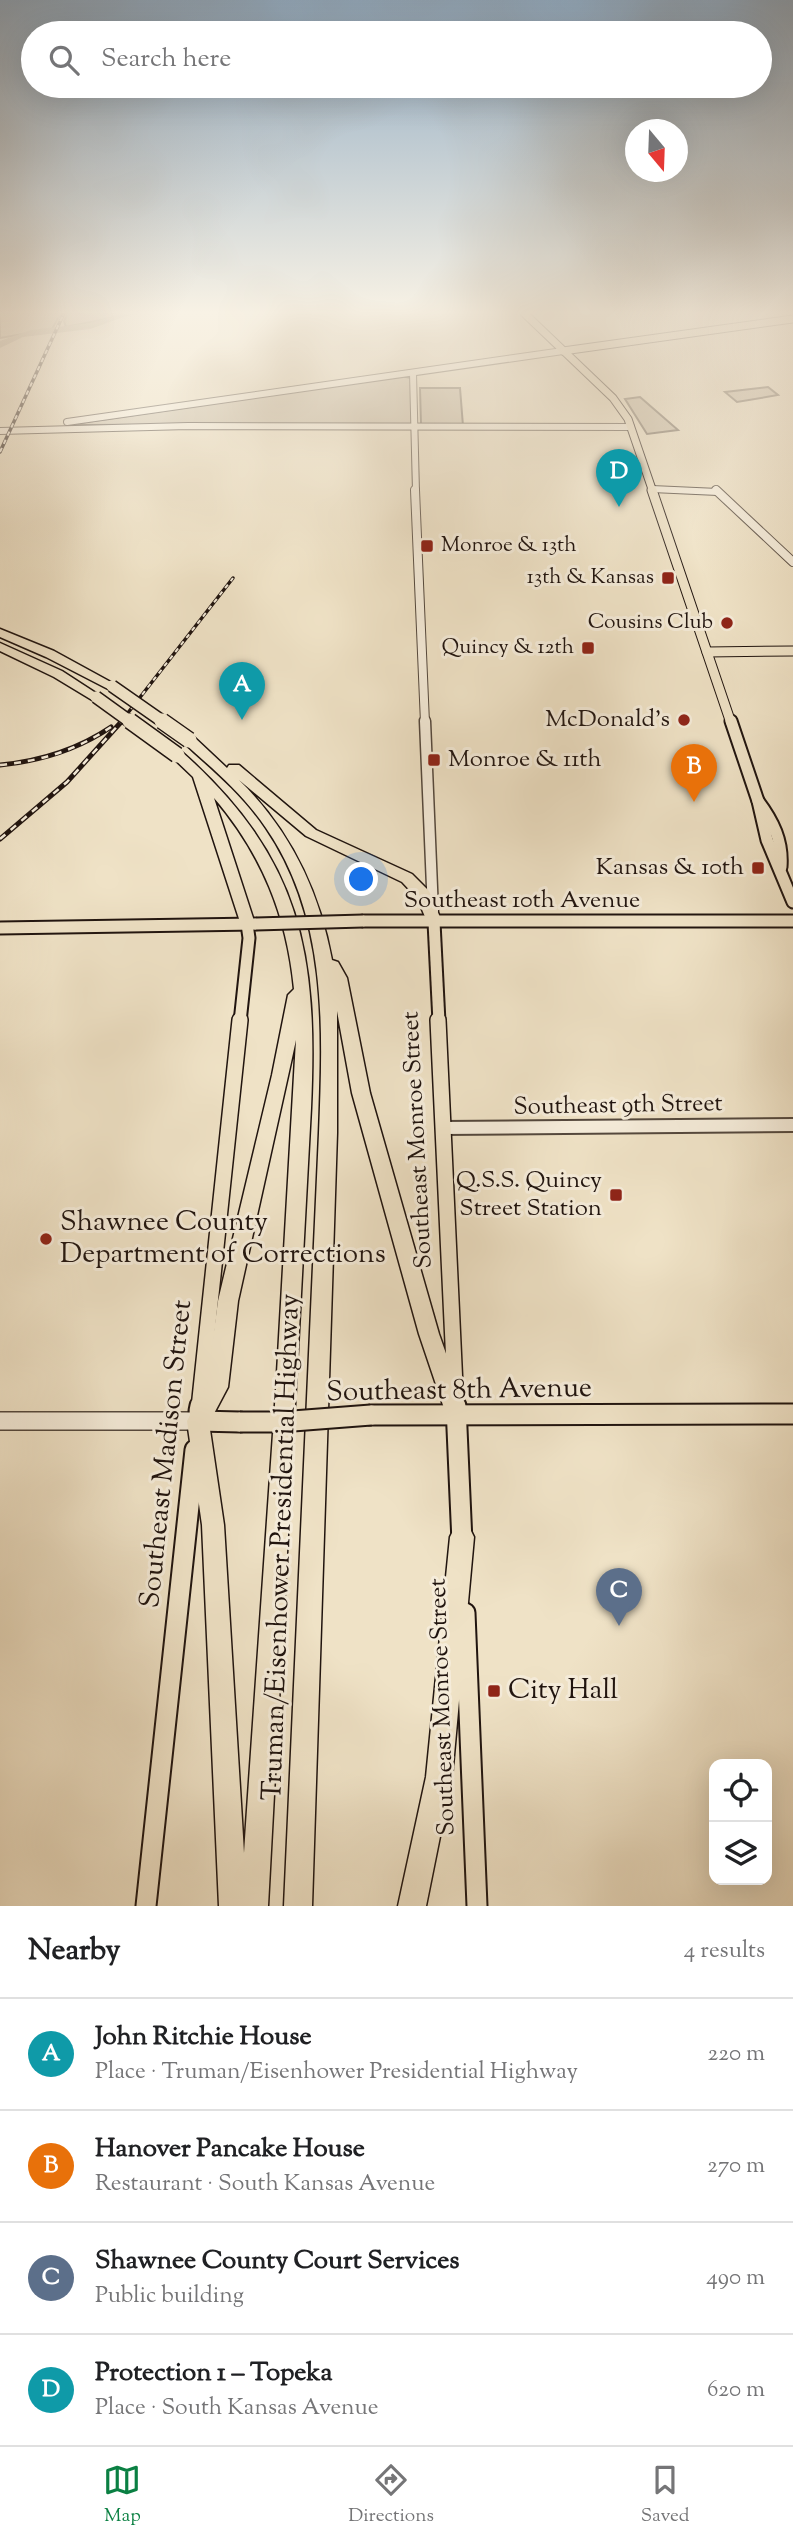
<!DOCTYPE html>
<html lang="en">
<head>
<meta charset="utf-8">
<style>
	:root { --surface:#fff; --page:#f6f6f6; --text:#202124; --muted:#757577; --line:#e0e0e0; --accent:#0b8043 }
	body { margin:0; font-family:"Sorts Mill Goudy",serif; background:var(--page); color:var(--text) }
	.controls { position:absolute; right:21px; bottom:21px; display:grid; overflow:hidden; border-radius:14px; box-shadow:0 7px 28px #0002 }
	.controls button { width:63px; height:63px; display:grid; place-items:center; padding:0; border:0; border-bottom:2px solid var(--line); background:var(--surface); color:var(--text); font:35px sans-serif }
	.compass { position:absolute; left:625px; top:119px; width:63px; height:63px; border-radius:50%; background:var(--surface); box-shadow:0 7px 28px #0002; rotate:161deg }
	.you { position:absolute; left:362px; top:880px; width:24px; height:24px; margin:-18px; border:5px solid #fff; border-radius:50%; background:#1a73e8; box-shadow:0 0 0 10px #1a73e833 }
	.badge { display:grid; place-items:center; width:46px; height:46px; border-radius:50%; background:var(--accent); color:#fff; font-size:23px; font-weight:700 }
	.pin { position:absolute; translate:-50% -58px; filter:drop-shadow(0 2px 4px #0008) }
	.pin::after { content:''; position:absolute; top:37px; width:24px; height:21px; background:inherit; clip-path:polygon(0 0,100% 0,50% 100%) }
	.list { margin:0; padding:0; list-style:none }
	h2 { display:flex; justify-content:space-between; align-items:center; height:91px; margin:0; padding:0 28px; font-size:30px }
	h2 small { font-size:23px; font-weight:400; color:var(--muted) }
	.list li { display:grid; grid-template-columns:46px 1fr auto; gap:21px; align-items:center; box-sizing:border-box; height:112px; padding:0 28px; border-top:2px solid var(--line) }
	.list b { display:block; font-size:26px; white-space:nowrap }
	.list p { margin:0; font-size:23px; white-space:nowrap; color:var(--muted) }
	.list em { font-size:23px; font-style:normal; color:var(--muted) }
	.icon { flex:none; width:38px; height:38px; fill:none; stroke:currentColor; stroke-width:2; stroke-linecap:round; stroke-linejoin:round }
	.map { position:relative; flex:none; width:793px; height:1906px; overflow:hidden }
	.search { position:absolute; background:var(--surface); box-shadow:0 7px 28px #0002; left:21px; right:21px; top:21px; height:77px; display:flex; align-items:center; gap:18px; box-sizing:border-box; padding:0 24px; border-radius:38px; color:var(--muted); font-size:26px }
	.sheet { height:539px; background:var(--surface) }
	nav { display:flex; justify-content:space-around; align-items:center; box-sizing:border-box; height:98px; border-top:2px solid var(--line); background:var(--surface); font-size:19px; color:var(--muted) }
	nav a { display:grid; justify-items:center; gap:4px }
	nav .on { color:var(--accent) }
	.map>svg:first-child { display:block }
	.green { fill:#ccbfa7; stroke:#766a5b; stroke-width:2 }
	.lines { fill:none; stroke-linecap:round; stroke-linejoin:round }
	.river { fill:#a99c88; fill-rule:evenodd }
	.minor-far4-casing { stroke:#54483d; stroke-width:8 }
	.minor-far3-casing { stroke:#54483d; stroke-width:10 }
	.minor-far2-casing { stroke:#54483d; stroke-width:13 }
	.minor-far1-casing { stroke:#54483d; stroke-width:16 }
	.minor-casing { stroke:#54483d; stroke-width:20 }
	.major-far4-casing { stroke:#20140f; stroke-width:9 }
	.major-far3-casing { stroke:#20140f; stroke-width:11 }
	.major-far2-casing { stroke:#20140f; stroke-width:15 }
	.major-far1-casing { stroke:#20140f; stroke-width:18 }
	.major-casing { stroke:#20140f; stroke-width:23 }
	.highway-casing { stroke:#20140f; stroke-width:3 }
	.minor-far4 { stroke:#f5ecda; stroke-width:6 }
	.minor-far3 { stroke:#f5ecda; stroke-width:8 }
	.minor-far2 { stroke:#f5ecda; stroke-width:10 }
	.minor-far1 { stroke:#f5ecda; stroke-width:12 }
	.minor { stroke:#f5ecda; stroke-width:17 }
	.major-far4 { stroke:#efe2c6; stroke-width:7 }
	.major-far3 { stroke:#efe2c6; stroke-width:9 }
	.major-far2 { stroke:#efe2c6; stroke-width:11 }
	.major-far1 { stroke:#efe2c6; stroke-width:15 }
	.major { stroke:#efe2c6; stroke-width:19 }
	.highway { fill:#efe2c6; fill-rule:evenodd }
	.rail-far1-casing { stroke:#20140f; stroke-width:3.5 }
	.rail-casing { stroke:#20140f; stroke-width:5 }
	.rail-far1 { stroke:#f5ecda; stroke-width:2; stroke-dasharray:4.5; stroke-linecap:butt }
	.rail { stroke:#f5ecda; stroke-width:2.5; stroke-dasharray:7; stroke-linecap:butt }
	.major-bridge-far1-casing { stroke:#20140f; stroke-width:15; stroke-linecap:butt }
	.major-bridge-casing { stroke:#20140f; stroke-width:23; stroke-linecap:butt }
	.highway-bridge-far1-casing { stroke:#20140f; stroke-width:14; stroke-linecap:butt }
	.highway-bridge-casing { stroke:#20140f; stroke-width:18; stroke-linecap:butt }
	.major-bridge-far1 { stroke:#efe2c6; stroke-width:11 }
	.major-bridge { stroke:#efe2c6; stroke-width:19 }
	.highway-bridge-far1 { stroke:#efe2c6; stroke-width:11 }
	.highway-bridge { stroke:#efe2c6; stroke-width:15 }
	.poi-dot { fill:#8f2418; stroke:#f5ecda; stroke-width:2.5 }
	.labels { text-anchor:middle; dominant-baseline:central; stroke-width:6; stroke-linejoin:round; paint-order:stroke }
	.far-poi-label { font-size:21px; fill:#20140f; stroke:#f5ecda; text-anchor:end }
	.poi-label { font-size:24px; fill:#20140f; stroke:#f5ecda; text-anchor:end }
	.street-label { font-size:24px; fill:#20140f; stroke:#f5ecda }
	.near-poi-label { font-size:28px; fill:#20140f; stroke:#f5ecda; text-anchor:start }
	.near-street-label { font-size:28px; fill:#20140f; stroke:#f5ecda }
</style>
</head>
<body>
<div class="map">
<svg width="793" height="1906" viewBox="0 0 793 1906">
	<rect width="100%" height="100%" fill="#efe2c6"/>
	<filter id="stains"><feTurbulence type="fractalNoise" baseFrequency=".00286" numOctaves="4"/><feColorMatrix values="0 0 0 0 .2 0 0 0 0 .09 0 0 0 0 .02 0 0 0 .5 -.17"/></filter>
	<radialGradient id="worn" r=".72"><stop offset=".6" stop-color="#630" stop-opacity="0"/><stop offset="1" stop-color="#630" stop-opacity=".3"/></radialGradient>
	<!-- green -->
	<g class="green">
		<path d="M0 313H61L52 329 0 338Z"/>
		<path d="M68 313H124L111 318 66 327 64 321Z"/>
		<path d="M401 376 411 378 414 424 66 425Z"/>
		<path d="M768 387 778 395 737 402 725 392Z"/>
		<path d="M420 388H460L463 426H421Z"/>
		<path d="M640 397 678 430 647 434 625 399Z"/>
	</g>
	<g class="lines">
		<!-- river -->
		<path class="river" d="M124 313H135L90 329 23 337 0 348V341L31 330 90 323Z"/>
		<!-- minor-far4 casing -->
		<g class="minor-far4-casing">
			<g id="minor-far4">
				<path d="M413 373 416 492"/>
				<path d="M67 422 563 351"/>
				<path d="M0 431 188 426 631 427"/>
				<path d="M652 489 718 492"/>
			</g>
		</g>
		<!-- minor-far3 casing -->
		<g class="minor-far3-casing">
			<g id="minor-far3">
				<path d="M415 490 425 723"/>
				<path d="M716 490 793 562"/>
			</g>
		</g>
		<!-- minor-far2 casing -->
		<g class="minor-far2-casing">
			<path id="minor-far2" d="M425 721 433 911"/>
		</g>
		<!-- minor-far1 casing -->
		<g class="minor-far1-casing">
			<path id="minor-far1" d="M444 1128 793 1125"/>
		</g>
		<!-- minor casing -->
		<g class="minor-casing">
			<path id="minor" d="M0 1421H198"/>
		</g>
		<!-- major-far4 casing -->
		<g class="major-far4-casing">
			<g id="major-far4">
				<path d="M524 313 613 398 628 419 653 492"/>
				<path d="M563 351 793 319"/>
			</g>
		</g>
		<!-- major-far3 casing -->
		<g class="major-far3-casing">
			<g id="major-far3">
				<path d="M652 490 731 723"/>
				<path d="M707 652 793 651"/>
			</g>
		</g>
		<!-- major-far2 casing -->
		<g class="major-far2-casing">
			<g id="major-far2">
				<path d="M731 721 758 801 767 840 793 902"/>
				<path d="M758 801C773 821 783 841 781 867"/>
				<path d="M363 921H793"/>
				<path d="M434 922 439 1022"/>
				<path d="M0 928 255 924"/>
				<path d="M240 1022 249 938 247 924"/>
			</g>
		</g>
		<!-- major-far1 casing -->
		<g class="major-far1-casing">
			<g id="major-far1">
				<path d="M438 1020 456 1408"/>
				<path d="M199 1408 240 1020"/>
			</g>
		</g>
		<!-- major casing -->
		<g class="major-casing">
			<g id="major">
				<path d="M456 1406 462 1542"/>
				<path d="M199 1411 200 1406"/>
				<path d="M371 1415 793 1414"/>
				<path d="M198 1421 240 1422"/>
				<path d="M465 1613 477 1906"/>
				<path d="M146 1906 195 1450"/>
			</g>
		</g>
		<!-- highway casing -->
		<g class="highway-casing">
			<g id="highway">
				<path d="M0 629 54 651 118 686 112 690 108 689 46 657 0 637Z"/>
				<path d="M0 643 62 671 102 697 100 700H92L54 677 0 651Z"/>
				<path d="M189 736 194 737 227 768 229 765H239L316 830 412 874 429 891 442 922 434 928 429 926 417 898 402 882 306 836 239 780C290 830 319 890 332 960L338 962 347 978 370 1093 439 1334 468 1415 465 1423 457 1426 449 1423 419 1334 352 1093 337 1011V1133L312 1906H284L319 1133C323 1029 328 918 266 828 244 795 213 769 184 743L182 740Z"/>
				<path d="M177 751 182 752C302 859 318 954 311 1108L268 1906H219L202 1525 187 1421 207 1384 218 1301 272 1075 288 995 294 989C287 916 262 854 214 798L255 924 252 928H242L193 777 170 755ZM296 1040 276 1390 244 1853 224 1525 209 1423 228 1387 238 1301Z"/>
				<path d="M462 1525 470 1529 474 1537 452 1777 426 1906H398L426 1777 450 1537 454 1529Z"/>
			</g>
		</g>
		<!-- minor-far4 -->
		<use href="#minor-far4" class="minor-far4"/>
		<!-- minor-far3 -->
		<use href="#minor-far3" class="minor-far3"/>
		<!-- minor-far2 -->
		<use href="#minor-far2" class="minor-far2"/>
		<!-- minor-far1 -->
		<use href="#minor-far1" class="minor-far1"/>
		<!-- minor -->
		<use href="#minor" class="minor"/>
		<!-- major-far4 -->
		<use href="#major-far4" class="major-far4"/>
		<!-- major-far3 -->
		<use href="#major-far3" class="major-far3"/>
		<!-- major-far2 -->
		<use href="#major-far2" class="major-far2"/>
		<!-- major-far1 -->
		<use href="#major-far1" class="major-far1"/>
		<!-- major -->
		<use href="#major" class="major"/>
		<!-- highway -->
		<use href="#highway" class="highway"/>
		<!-- rail-far1 casing -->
		<g class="rail-far1-casing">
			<g id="rail-far1">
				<path d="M0 452 64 313"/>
				<path d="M120 723 233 578"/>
			</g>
		</g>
		<!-- rail casing -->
		<g class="rail-casing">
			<g id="rail">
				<path d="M0 765C41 761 77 750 111 727"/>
				<path d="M0 839 67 782 122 721"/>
			</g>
		</g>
		<!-- rail-far1 -->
		<use href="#rail-far1" class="rail-far1"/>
		<!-- rail -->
		<use href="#rail" class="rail"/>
		<!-- major-bridge-far1 casing -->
		<g class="major-bridge-far1-casing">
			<path id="major-bridge-far1" d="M256 924 363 921"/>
		</g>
		<!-- major-bridge casing -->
		<g class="major-bridge-casing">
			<path id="major-bridge" d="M240 1422H280L371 1415"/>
		</g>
		<!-- highway-bridge-far1 casing -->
		<g class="highway-bridge-far1-casing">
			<g id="highway-bridge-far1">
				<path d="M112 686 165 723"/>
				<path d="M96 697 132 723"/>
			</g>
		</g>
		<!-- highway-bridge casing -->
		<g class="highway-bridge-casing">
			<g id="highway-bridge">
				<path d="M130 721 177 755"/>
				<path d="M162 721 189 740"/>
			</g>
		</g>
		<!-- major-bridge-far1 -->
		<use href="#major-bridge-far1" class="major-bridge-far1"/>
		<!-- major-bridge -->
		<use href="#major-bridge" class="major-bridge"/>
		<!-- highway-bridge-far1 -->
		<use href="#highway-bridge-far1" class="highway-bridge-far1"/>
		<!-- highway-bridge -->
		<use href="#highway-bridge" class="highway-bridge"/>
	</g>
	<!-- sky -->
	<linearGradient id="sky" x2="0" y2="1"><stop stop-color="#8faac2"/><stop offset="0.54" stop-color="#f8f2e5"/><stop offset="1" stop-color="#f8f2e5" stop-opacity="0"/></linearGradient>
	<rect width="793" height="579" fill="url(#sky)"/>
	<!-- markers -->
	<g class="poi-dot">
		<rect x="420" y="539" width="14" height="14" rx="3.5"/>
		<rect x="661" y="571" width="14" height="14" rx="3.5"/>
		<circle cx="727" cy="623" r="7"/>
		<rect x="581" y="641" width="14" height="14" rx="3.5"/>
		<circle cx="684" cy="720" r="7"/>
		<rect x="427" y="753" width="14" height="14" rx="3.5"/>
		<rect x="751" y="861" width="14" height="14" rx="3.5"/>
		<rect x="609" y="1188" width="14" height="14" rx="3.5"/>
		<circle cx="46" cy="1239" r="7"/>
		<rect x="487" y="1684" width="14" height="14" rx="3.5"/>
	</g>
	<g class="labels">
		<!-- far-poi labels -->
		<g class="far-poi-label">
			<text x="441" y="546" text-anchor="start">Monroe &amp; 13th</text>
			<text x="654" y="578">13th &amp; Kansas</text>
			<text x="713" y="623">Cousins Club</text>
			<text x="574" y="648">Quincy &amp; 12th</text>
		</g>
		<!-- poi labels -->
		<g class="poi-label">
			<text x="670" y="720">McDonald's</text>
			<text x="448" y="760" text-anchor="start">Monroe &amp; 11th</text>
			<text x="744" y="868">Kansas &amp; 10th</text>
			<text x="602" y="1181">Q.S.S. Quincy<tspan x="602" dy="28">Street Station</tspan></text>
		</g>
		<!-- street labels -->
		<g class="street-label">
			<text x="522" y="901">Southeast 10th Avenue</text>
			<text transform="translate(618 1106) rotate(-1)">Southeast 9th Street</text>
			<text transform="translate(418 1140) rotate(-93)">Southeast Monroe Street</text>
			<text transform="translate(443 1707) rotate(-92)">Southeast Monroe Street</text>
		</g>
		<!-- near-poi labels -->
		<g class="near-poi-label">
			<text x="60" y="1223">Shawnee County<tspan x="60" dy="32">Department of Corrections</tspan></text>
			<text x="508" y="1691">City Hall</text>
		</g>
		<!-- near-street labels -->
		<g class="near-street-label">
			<text transform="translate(459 1391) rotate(-1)">Southeast 8th Avenue</text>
			<text transform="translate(167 1454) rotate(-84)">Southeast Madison Street</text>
			<text transform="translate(282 1547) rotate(-88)">Truman/Eisenhower Presidential Highway</text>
		</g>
	</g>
	<rect width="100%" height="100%" filter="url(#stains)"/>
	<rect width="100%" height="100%" fill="url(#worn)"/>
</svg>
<div class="controls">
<button><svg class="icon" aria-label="locate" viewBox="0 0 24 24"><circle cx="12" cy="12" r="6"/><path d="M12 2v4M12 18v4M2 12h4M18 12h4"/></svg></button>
<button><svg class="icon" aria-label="layers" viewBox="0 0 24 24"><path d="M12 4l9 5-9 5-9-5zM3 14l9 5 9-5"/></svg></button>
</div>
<svg class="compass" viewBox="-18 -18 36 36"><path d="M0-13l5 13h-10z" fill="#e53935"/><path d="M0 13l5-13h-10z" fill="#757577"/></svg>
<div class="you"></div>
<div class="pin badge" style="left:242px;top:720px;background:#0f9aa8">A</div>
<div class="pin badge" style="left:694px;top:802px;background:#e8710a">B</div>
<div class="pin badge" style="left:619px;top:1626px;background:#5c6f8a">C</div>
<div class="pin badge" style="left:619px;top:507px;background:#0f9aa8">D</div>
<div class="search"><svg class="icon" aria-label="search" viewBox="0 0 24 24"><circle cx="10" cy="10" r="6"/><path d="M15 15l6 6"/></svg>Search here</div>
</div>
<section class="sheet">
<h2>Nearby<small>4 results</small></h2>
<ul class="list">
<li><span class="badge" style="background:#0f9aa8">A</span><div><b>John Ritchie House</b><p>Place · Truman/Eisenhower Presidential Highway</p></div><em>220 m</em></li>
<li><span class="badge" style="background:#e8710a">B</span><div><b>Hanover Pancake House</b><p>Restaurant · South Kansas Avenue</p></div><em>270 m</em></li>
<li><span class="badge" style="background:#5c6f8a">C</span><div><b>Shawnee County Court Services</b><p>Public building</p></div><em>490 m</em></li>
<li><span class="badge" style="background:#0f9aa8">D</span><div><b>Protection 1 – Topeka</b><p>Place · South Kansas Avenue</p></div><em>620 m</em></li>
</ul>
</section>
<nav>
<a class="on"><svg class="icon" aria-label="map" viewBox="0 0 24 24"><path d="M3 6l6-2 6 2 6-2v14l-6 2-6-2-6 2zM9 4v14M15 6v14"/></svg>Map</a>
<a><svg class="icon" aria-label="directions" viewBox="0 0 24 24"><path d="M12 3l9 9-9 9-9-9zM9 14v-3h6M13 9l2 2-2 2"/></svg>Directions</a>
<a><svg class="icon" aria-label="saved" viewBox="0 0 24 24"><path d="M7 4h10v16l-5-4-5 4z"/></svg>Saved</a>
</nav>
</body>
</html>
